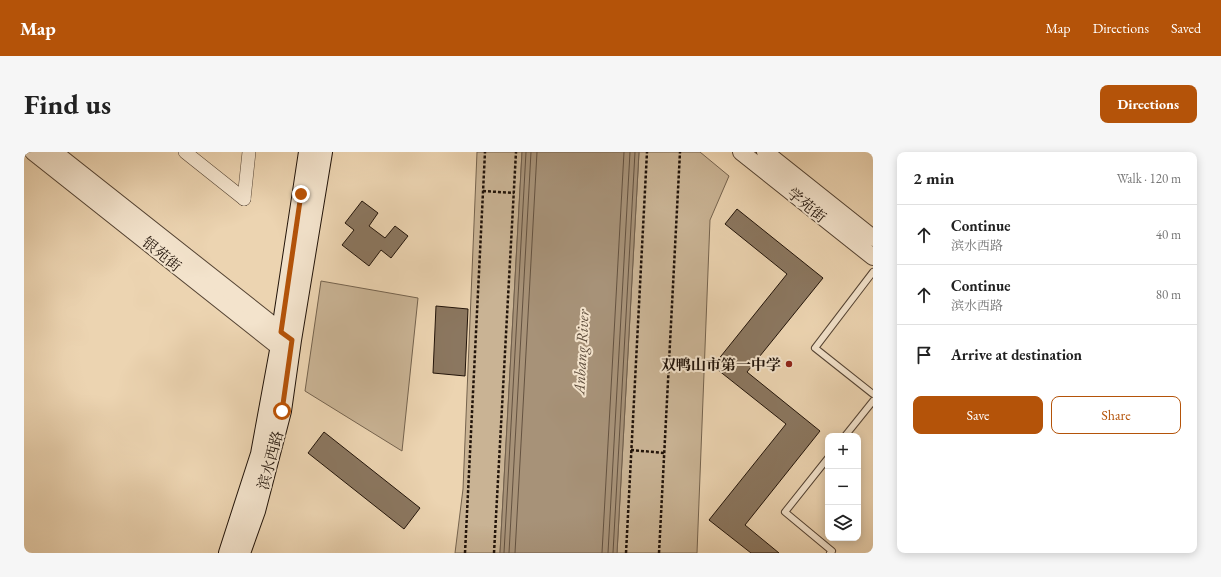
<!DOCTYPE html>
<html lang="en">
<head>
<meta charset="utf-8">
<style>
	:root { --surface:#fff; --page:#f6f6f6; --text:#222; --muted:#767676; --line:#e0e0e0; --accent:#b45309 }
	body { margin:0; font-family:"EB Garamond","Noto Serif SC",serif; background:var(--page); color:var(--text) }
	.controls { position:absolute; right:12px; bottom:12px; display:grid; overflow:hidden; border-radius:8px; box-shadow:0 2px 10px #0003 }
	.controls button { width:36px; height:36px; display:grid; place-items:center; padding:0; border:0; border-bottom:1px solid var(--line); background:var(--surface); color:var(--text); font:20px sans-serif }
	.stop { position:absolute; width:12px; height:12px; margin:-9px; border:3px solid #b45309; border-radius:50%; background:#fff }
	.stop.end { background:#b45309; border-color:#fff; box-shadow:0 1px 4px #0008 }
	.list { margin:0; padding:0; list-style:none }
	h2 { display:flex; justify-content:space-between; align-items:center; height:52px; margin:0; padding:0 16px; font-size:17px }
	h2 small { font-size:13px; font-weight:400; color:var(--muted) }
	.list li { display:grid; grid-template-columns:26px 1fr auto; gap:12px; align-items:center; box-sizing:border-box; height:60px; padding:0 16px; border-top:1px solid var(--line) }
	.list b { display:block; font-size:15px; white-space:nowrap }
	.list p { margin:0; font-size:13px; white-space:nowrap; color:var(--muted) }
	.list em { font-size:13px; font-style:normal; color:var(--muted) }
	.actions { display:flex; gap:8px; padding:12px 16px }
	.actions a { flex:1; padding:9px 0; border:1px solid var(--accent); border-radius:8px; text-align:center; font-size:14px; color:var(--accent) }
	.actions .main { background:var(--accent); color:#fff }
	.icon { flex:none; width:22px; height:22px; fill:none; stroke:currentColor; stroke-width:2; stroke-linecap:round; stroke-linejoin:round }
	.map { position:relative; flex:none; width:849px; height:401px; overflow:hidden; border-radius:8px }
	header { display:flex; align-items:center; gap:24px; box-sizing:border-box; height:56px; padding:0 20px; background:var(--accent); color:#fff }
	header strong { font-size:19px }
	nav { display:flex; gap:22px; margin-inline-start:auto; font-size:14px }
	.intro { display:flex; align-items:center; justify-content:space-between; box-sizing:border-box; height:96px; padding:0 24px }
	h1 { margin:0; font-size:28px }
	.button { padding:10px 18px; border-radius:8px; background:var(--accent); color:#fff; font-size:14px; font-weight:700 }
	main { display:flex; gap:24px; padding:0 24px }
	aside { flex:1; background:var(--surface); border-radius:8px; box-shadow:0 2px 10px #0003 }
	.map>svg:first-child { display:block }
	.green { fill:#c9b394; stroke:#75634e }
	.water { fill:#a79278; stroke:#715f4c }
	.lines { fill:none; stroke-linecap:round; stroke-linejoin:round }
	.shore { stroke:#645240; stroke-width:1 }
	.building { fill:#8b7760; stroke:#211309 }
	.service-casing { stroke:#544333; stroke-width:8 }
	.minor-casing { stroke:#544333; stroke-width:14 }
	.tertiary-casing { stroke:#544333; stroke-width:18 }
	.secondary-casing { stroke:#211309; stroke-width:20 }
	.path { stroke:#211309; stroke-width:2.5; stroke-dasharray:3 2; stroke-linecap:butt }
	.service { stroke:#f3e3cc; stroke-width:6 }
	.minor { stroke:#f3e3cc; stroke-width:13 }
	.tertiary { stroke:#f3e3cc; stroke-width:16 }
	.secondary { stroke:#f3e3cc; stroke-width:18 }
	.route { stroke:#b45309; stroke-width:5 }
	.poi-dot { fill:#8f2418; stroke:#f3e3cc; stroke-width:1.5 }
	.labels { text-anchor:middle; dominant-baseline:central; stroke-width:4; stroke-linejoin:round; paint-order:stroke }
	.street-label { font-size:15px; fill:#211309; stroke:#f3e3cc }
	.poi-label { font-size:15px; font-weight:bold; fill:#211309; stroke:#f3e3cc; text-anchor:end }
	.water-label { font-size:16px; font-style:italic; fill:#5d4c3b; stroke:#f3e3cc }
</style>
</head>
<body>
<header>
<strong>Map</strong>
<nav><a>Map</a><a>Directions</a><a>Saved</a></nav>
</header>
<div class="intro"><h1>Find us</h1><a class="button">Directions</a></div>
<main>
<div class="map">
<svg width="849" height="401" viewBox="0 0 849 401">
	<rect width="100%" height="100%" fill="#ecd4b1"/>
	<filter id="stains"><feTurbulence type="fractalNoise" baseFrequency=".005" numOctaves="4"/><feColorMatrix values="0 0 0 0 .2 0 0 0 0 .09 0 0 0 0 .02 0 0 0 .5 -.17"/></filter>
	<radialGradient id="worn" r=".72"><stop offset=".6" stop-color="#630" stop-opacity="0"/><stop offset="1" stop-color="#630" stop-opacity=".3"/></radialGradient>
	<!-- green -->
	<g class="green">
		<path d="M453 0H498L476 401H431L439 337Z"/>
		<path d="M615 0H676L705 24 686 68 673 401H593Z"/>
		<path d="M297 129 394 146 378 299 281 239Z"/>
	</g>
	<!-- water -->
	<path class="water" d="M498 0H615L593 401H476Z"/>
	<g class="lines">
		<!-- shore -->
		<g class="shore">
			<path d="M480 401 502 0"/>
			<path d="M485 401 507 0"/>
			<path d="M491 401 513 0"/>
			<path d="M578 401 600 0"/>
			<path d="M584 401 606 0"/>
			<path d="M589 401 611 0"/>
		</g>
	</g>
	<!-- building -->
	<g class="building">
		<path d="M338 49 354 61 345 74 361 86 371 74 384 84 367 106 357 98 345 114 318 93 330 78 321 71Z"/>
		<path d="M713 57 799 126 723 220 796 279 721 373 755 401H727L685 368 762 272 689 214 763 122 701 72Z"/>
		<path d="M412 154 444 157 441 224 409 221Z"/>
		<path d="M300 280 396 356 380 377 284 301Z"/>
	</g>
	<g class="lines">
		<!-- service casing -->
		<g class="service-casing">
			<g id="service">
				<path d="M849 120 791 196 849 242"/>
				<path d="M821 284 849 249"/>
				<path d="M804 306 761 360 808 399 806 401"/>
			</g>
		</g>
		<!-- minor casing -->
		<g class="minor-casing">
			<g id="minor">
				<path d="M161 0 220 47"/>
				<path d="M220 47 225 0"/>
			</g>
		</g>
		<!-- tertiary casing -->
		<g class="tertiary-casing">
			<g id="tertiary">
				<path d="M9 0 265 203"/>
				<path d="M30 0 268 188"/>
				<path d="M717 0 849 105"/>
				<path d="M741 0 849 86"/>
			</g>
		</g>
		<!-- secondary casing -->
		<g class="secondary-casing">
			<g id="secondary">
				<path d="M259 165 284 0"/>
				<path d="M204 401 236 302 256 193"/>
				<path d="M217 401 232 359 258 259 268 188 299 0"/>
			</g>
		</g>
		<!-- path -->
		<g class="path">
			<path d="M459 39 490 41"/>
			<path d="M607 298 640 301"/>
			<path d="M441 401 461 0"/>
			<path d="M470 401 492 0"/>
			<path d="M602 401 623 0"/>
			<path d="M635 401 656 0"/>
		</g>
		<!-- service -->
		<use href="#service" class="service"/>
		<!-- minor -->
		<use href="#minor" class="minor"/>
		<!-- tertiary -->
		<use href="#tertiary" class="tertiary"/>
		<!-- secondary -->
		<use href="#secondary" class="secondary"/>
	</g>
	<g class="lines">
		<!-- route -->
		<path class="route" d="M258 259 268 188 257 180 277 42"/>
	</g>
	<!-- markers -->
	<circle class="poi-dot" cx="765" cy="212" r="4"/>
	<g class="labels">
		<!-- street labels -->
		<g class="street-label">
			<text transform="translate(783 53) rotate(39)">学苑街</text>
			<text transform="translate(138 102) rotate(39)">银苑街</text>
			<text transform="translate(246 308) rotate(-75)">滨水西路</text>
		</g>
		<!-- poi labels -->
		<g class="poi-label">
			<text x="757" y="212">双鸭山市第一中学</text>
		</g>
		<!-- water labels -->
		<g class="water-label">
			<text transform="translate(557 200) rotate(-87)">Anbang River</text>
		</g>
	</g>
	<rect width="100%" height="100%" filter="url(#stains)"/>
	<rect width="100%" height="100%" fill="url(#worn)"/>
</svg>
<div class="controls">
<button>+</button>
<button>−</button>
<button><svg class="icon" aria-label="layers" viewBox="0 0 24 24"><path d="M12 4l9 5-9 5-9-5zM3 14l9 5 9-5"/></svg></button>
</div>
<div class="stop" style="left:258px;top:259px"></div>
<div class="stop end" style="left:277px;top:42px"></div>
</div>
<aside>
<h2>2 min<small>Walk · 120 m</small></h2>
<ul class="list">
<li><svg class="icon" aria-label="ahead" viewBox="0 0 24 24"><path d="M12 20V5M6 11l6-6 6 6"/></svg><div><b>Continue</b><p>滨水西路</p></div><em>40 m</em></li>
<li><svg class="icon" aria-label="ahead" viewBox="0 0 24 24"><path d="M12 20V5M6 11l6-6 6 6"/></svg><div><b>Continue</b><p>滨水西路</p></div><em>80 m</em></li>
<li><svg class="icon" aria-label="arrive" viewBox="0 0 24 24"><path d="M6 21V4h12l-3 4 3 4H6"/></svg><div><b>Arrive at destination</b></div></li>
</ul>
<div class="actions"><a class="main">Save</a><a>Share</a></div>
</aside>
</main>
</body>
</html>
